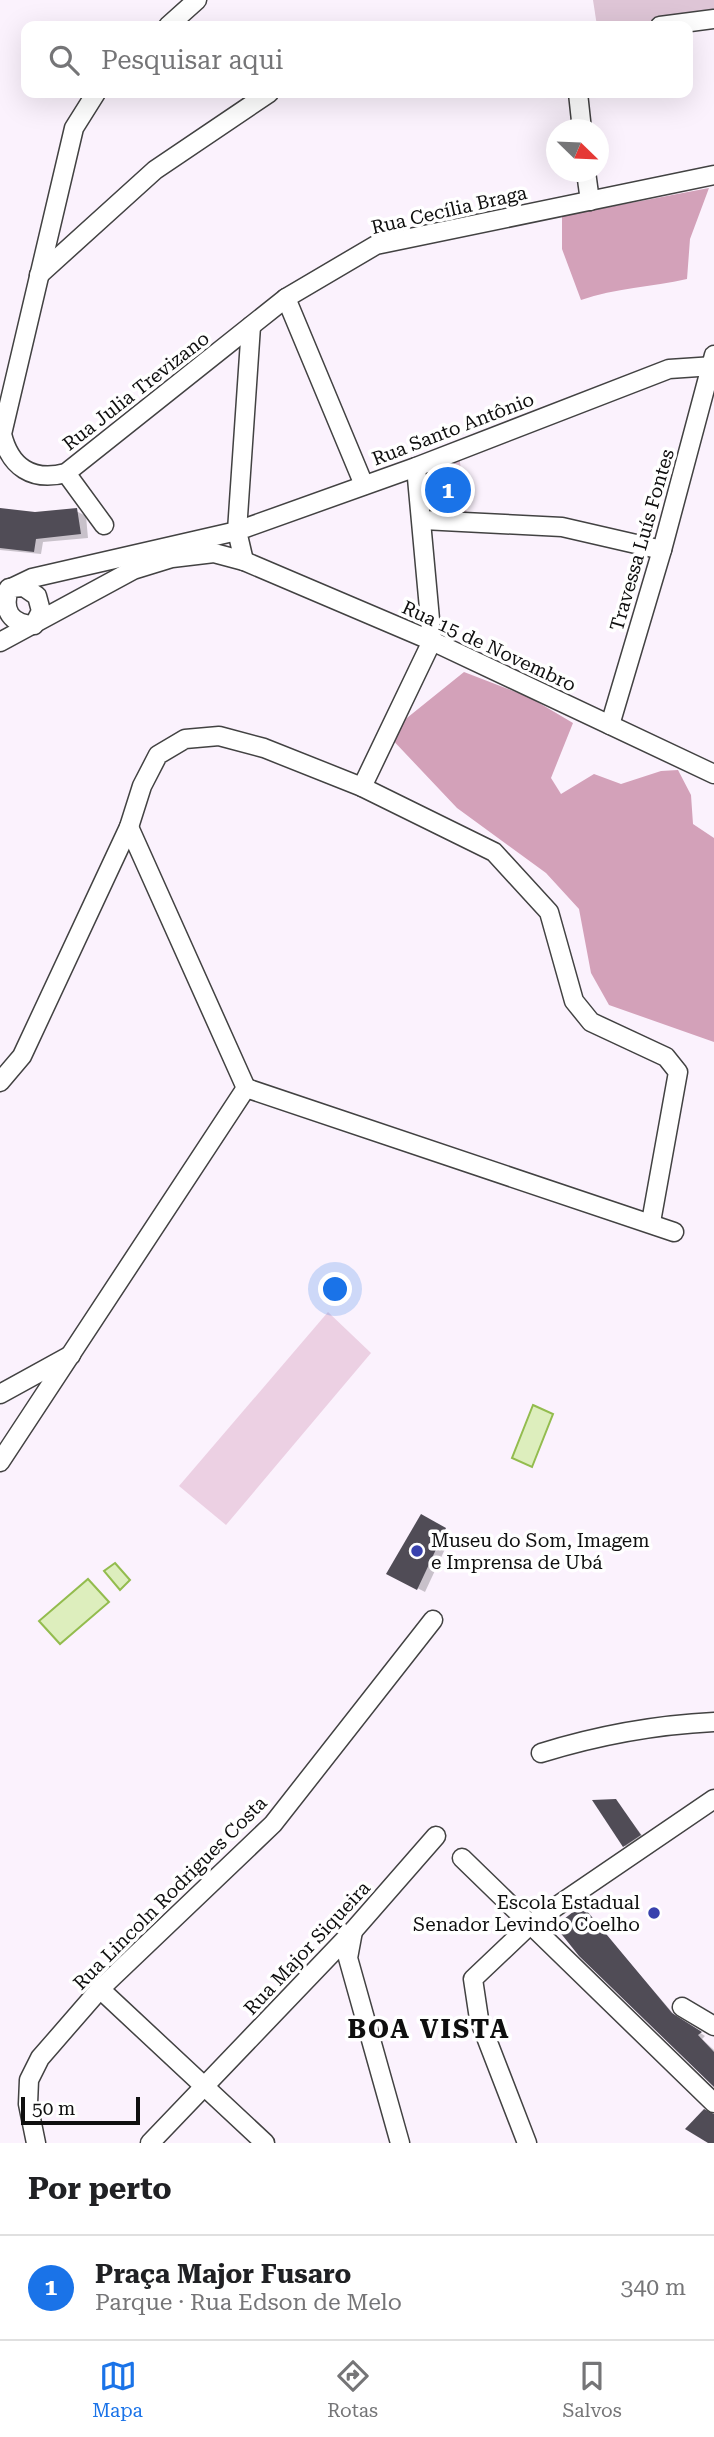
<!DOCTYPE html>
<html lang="pt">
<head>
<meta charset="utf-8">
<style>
	:root { --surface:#fff; --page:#f2f2f2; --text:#202124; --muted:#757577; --line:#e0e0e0; --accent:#1a73e8 }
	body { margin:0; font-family:"Roboto Serif",serif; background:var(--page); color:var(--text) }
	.compass { position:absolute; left:546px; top:119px; width:63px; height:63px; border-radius:50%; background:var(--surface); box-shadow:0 7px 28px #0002; rotate:113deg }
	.scale { position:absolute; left:21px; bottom:18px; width:119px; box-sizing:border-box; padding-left:7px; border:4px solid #0f0f0f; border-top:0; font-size:19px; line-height:24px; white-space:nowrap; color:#0f0f0f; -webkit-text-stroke:5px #fff; paint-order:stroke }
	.you { position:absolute; left:336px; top:1290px; width:24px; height:24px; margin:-18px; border:5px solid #fff; border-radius:50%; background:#1a73e8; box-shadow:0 0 0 10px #1a73e833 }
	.badge { display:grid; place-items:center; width:46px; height:46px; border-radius:50%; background:var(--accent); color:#fff; font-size:23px; font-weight:700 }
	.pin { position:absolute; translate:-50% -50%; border:4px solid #fff; box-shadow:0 2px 7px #0006 }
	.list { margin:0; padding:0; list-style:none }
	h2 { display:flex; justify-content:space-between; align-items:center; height:91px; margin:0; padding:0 28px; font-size:30px }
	h2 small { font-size:23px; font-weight:400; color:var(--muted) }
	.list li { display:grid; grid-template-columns:46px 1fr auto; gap:21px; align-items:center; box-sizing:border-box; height:105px; padding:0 28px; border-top:2px solid var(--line) }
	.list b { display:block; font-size:26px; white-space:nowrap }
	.list p { margin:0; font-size:23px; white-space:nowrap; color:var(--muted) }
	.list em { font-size:23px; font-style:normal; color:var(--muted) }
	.icon { flex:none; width:38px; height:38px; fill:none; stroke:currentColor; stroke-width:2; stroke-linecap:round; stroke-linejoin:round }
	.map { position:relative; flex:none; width:714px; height:2143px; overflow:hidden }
	.search { position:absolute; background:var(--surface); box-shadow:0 7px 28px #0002; left:21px; right:21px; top:21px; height:77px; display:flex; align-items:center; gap:18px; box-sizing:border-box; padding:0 24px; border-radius:14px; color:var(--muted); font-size:26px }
	.sheet { height:196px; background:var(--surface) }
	nav { display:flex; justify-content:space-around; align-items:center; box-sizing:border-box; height:98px; border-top:2px solid var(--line); background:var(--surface); font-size:19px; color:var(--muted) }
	nav a { display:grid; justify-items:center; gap:4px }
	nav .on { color:var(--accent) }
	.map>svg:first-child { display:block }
	.green { fill:#e4c0d3 }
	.forest { fill:#d3a1b9 }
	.cemetery { fill:#dec5d6 }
	.pitch { fill:#ecd0e3 }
	.water { fill:#ddeebd; stroke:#93bc4e; stroke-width:2 }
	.shadow { fill:#0003 }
	.building { fill:#504c56 }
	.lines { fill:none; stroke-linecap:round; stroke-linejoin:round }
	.minor-casing { stroke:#424242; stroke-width:21 }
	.minor { stroke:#fff; stroke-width:18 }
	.poi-dot { fill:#3841ad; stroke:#fff; stroke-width:2.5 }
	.labels { text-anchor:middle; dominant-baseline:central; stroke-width:7; stroke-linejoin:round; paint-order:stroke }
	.street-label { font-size:19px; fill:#0f0f0f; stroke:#fff }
	.poi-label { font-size:19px; fill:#0f0f0f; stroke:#fff; text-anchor:start }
	.district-label { font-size:26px; font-weight:bold; letter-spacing:2px; fill:#0f0f0f; stroke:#fff }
</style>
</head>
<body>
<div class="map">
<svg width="714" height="2143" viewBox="0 0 714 2143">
	<rect width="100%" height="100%" fill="#fbf2fd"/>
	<!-- green -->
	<path class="green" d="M459 455 467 516 435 517 432 464Z"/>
	<!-- forest -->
	<g class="forest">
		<path d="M709 188 690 239 687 279C652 287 615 288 581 300L562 249V216Z"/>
		<path d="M464 672 529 697 573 723 551 778 561 794 594 774 621 784 661 771 678 770 691 795 693 824 714 838V1042L609 1005 591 973 579 909 546 873 457 808 387 734Z"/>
	</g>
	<!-- cemetery -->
	<path class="cemetery" d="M593 0H714V9L623 26H597Z"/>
	<!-- pitch -->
	<path class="pitch" d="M328 1312 371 1353 226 1525 179 1486Z"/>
	<!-- water -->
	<g class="water">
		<path d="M533 1405 553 1414 532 1467 512 1458Z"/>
		<path d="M115 1563 130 1580 120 1590 104 1571Z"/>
		<path d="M88 1579 109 1602 60 1644 39 1621Z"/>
	</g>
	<!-- shadow -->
	<g class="shadow">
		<path d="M0 510 35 514 78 512 86 516 88 538 43 542 41 554 0 550Z"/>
		<path d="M421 1517 452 1534 425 1592 388 1573Z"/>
		<path d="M615 1800 644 1838 629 1848 625 1846Z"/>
		<path d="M582 1907 677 2018 705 2036 702 2039 714 2050V2086Z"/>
	</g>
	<!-- building -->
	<g class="building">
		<path d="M0 508 35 512 77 508 81 534 36 539 34 552 0 548Z"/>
		<path d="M421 1514 446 1528 417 1590 386 1574Z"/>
		<path d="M616 1799 641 1835 623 1847 592 1800Z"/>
		<path d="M582 1905 672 2013 702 2032 698 2035 714 2052V2087L579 1956 555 1926Z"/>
		<path d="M704 2109 714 2114V2143H708L685 2129Z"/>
	</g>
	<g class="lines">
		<!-- minor casing -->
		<g class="minor-casing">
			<g id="minor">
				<path d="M168 26 197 0"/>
				<path d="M660 26 714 19"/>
				<path d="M96 93 74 128 2 434C10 467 32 482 66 473L286 298 376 245 714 175"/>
				<path d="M578 93 582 130"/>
				<path d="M586 172 590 201"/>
				<path d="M39 275 155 170 269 93"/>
				<path d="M286 298 364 485"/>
				<path d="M66 473 104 525"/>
				<path d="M423 520 562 527 662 550"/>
				<path d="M244 561 237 531 416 467 669 369 714 366"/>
				<path d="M9 589C2 611 11 624 34 625L41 611 37 596 24 587 9 588"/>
				<path d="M0 600 9 589 32 578 237 531 251 326"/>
				<path d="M0 642 133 570 172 558 214 553 244 561 432 641 714 774"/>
				<path d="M610 725 662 550 714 355"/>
				<path d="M362 787 432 641 416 467"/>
				<path d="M129 827 246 1088"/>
				<path d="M0 1082 22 1056 129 827 142 786 158 755 185 739 219 736 264 748 362 787 494 852 549 912 574 1001 591 1022 666 1057 678 1072 651 1222"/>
				<path d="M0 1394 71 1355"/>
				<path d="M0 1462 246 1088 674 1232"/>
				<path d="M541 1753C599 1735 653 1725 714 1722"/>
				<path d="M462 1858 714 2103"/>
				<path d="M353 1931 348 1958 400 2143"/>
				<path d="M100 1989 265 2143"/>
				<path d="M682 2007 714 2026"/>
				<path d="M36 2143 28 2104 29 2080 40 2058 100 1989 273 1824 433 1620"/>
				<path d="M150 2143 353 1931 436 1836"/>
				<path d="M527 2143 479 2019 473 1979 532 1923 714 1799"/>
			</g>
		</g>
		<!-- minor -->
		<use href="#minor" class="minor"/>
	</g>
	<!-- markers -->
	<g class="poi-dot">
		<circle cx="417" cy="1551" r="7"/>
		<circle cx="654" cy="1913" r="7"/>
	</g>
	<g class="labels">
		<!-- street labels -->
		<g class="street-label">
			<text transform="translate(449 210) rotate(-13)">Rua Cecília Braga</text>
			<text transform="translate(136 391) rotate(-38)">Rua Julia Trevizano</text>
			<text transform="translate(453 429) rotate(-21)">Rua Santo Antônio</text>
			<text transform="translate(642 540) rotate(-74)">Travessa Luís Fontes</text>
			<text transform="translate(489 646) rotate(25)">Rua 15 de Novembro</text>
			<text transform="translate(170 1893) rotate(-45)">Rua Lincoln Rodrigues Costa</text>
			<text transform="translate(307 1948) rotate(-47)">Rua Major Siqueira</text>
		</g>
		<!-- poi labels -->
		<g class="poi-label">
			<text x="431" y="1540">Museu do Som, Imagem<tspan x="431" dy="22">e Imprensa de Ubá</tspan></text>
			<text x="640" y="1902" text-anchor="end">Escola Estadual<tspan x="640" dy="22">Senador Levindo Coelho</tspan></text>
		</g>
		<!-- district labels -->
		<g class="district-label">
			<text x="429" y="2029">BOA VISTA</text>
		</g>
	</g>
</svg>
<svg class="compass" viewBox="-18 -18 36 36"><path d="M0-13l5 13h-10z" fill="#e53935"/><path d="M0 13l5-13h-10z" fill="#757577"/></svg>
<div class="scale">50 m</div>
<div class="you"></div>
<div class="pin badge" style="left:448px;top:490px">1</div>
<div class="search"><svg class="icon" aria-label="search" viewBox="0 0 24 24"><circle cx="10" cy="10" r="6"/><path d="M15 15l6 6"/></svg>Pesquisar aqui</div>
</div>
<section class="sheet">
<h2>Por perto<small></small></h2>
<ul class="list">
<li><span class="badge">1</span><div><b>Praça Major Fusaro</b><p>Parque · Rua Edson de Melo</p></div><em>340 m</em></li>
</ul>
</section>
<nav>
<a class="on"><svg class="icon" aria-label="map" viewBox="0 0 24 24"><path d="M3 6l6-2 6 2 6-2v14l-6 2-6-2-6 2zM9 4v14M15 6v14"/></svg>Mapa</a>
<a><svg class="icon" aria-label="directions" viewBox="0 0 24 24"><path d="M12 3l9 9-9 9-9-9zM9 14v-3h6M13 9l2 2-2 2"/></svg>Rotas</a>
<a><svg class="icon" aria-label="saved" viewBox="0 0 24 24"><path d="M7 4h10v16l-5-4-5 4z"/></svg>Salvos</a>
</nav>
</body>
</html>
